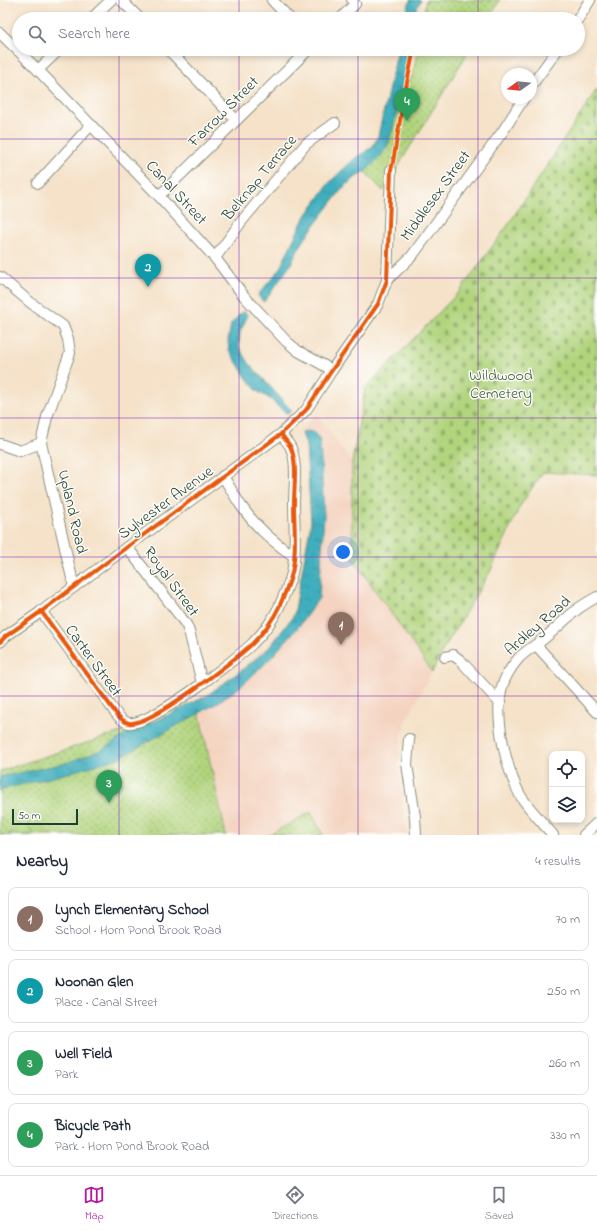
<!DOCTYPE html>
<html lang="en">
<head>
<meta charset="utf-8">
<style>
	:root { --surface:#fff; --page:#f6f6f7; --text:#1f2937; --muted:#747a83; --line:#e0e1e3; --accent:#b5179e }
	body { margin:0; font-family:"Indie Flower",sans-serif; background:var(--page); color:var(--text) }
	.controls { position:absolute; right:12px; bottom:12px; display:grid; overflow:hidden; border-radius:8px; box-shadow:0 2px 6px #0003 }
	.controls button { width:36px; height:36px; display:grid; place-items:center; padding:0; border:0; border-bottom:1px solid var(--line); background:var(--surface); color:var(--text); font:20px sans-serif }
	.compass { position:absolute; left:501px; top:68px; width:36px; height:36px; border-radius:50%; background:var(--surface); box-shadow:0 2px 6px #0003; rotate:255deg }
	.scale { position:absolute; left:12px; bottom:10px; width:66px; box-sizing:border-box; padding-left:4px; border:2px solid #1f3d34; border-top:0; font-size:11px; line-height:14px; white-space:nowrap; color:#1f3d34; -webkit-text-stroke:3px #fdfcf7; paint-order:stroke }
	.you { position:absolute; left:343px; top:552px; width:14px; height:14px; margin:-10px; border:3px solid #fff; border-radius:50%; background:#1a73e8; box-shadow:0 0 0 6px #1a73e833 }
	.badge { display:grid; place-items:center; width:26px; height:26px; border-radius:50%; background:var(--accent); color:#fff; font-size:13px; font-weight:700 }
	.pin { position:absolute; translate:-50% -33px; filter:drop-shadow(0 1px 2px #0008) }
	.pin::after { content:''; position:absolute; top:21px; width:14px; height:12px; background:inherit; clip-path:polygon(0 0,100% 0,50% 100%) }
	.list { margin:0; padding:0; list-style:none }
	h2 { display:flex; justify-content:space-between; align-items:center; height:52px; margin:0; padding:0 16px; font-size:17px }
	h2 small { font-size:13px; font-weight:400; color:var(--muted) }
	.list li { display:grid; grid-template-columns:26px 1fr auto; gap:12px; align-items:center; box-sizing:border-box; height:64px; margin:0 8px 8px; padding:0 8px; border:1px solid var(--line); border-radius:8px }
	.list b { display:block; font-size:15px; white-space:nowrap }
	.list p { margin:0; font-size:13px; white-space:nowrap; color:var(--muted) }
	.list em { font-size:13px; font-style:normal; color:var(--muted) }
	.icon { flex:none; width:22px; height:22px; fill:none; stroke:currentColor; stroke-width:2; stroke-linecap:round; stroke-linejoin:round }
	.map { position:relative; flex:none; width:597px; height:835px; overflow:hidden }
	.search { position:absolute; background:var(--surface); box-shadow:0 2px 6px #0003; left:12px; right:12px; top:12px; height:44px; display:flex; align-items:center; gap:10px; box-sizing:border-box; padding:0 14px; border-radius:22px; color:var(--muted); font-size:15px }
	.sheet { height:340px; background:var(--surface) }
	nav { display:flex; justify-content:space-around; align-items:center; box-sizing:border-box; height:56px; border-top:1px solid var(--line); background:var(--surface); font-size:11px; color:var(--muted) }
	nav a { display:grid; justify-items:center; gap:2px }
	nav .on { color:var(--accent) }
	.map>svg:first-child { display:block }
	.built { fill:#f4d3c0 }
	.cemetery { fill:url(#cemetery-stones); stroke:#688858 }
	.park { fill:url(#park-dots); stroke:#688858 }
	.pitch { fill:#b1d47d; stroke:#688858 }
	.water { fill:url(#water-ripples); stroke:#2f7678 }
	.lines { fill:none; stroke-linecap:round; stroke-linejoin:round }
	.minor-casing { stroke:#8a907e; stroke-width:12 }
	.minor { stroke:#fff; stroke-width:10 }
	.cycleway-casing { stroke:#fdfcf7; stroke-width:6 }
	.cycleway { stroke:#e8590c; stroke-width:4 }
	.grid { fill:none; stroke:#7b2cbf; stroke-width:1; stroke-opacity:0.55 }
	.labels { text-anchor:middle; dominant-baseline:central; stroke-width:3; stroke-linejoin:round; paint-order:stroke }
	.street-label { font-size:16px; fill:#1f3d34; stroke:#fdfcf7 }
	.park-label { font-size:16px; fill:#446346; stroke:#fdfcf7 }
</style>
</head>
<body>
<div class="map">
<svg width="597" height="835" viewBox="0 0 597 835">
	<defs>
		<pattern id="cemetery-stones" width="16" height="16" patternUnits="userSpaceOnUse"><rect width="16" height="16" fill="#b1d47d"/><path d="M2 7V4a2 2 0 0 1 4 0v3zM10 15v-3a2 2 0 0 1 4 0v3z" fill="#8fad67"/></pattern>
		<pattern id="park-dots" width="8" height="8" patternUnits="userSpaceOnUse"><rect width="8" height="8" fill="#b1d47d"/><path d="M2 2h.1M6 6h.1" fill="none" stroke="#8fad67" stroke-width="1.8" stroke-linecap="round"/></pattern>
		<pattern id="water-ripples" width="26" height="14" patternUnits="userSpaceOnUse"><rect width="26" height="14" fill="#3faebd"/><path d="M2 4q2-2 4 0t4 0M15 11q2-2 4 0t4 0" fill="none" stroke="#348f9a"/></pattern>
	</defs>
	<rect width="100%" height="100%" fill="#fdfcf7"/>
	<filter id="ink" filterUnits="userSpaceOnUse"><feTurbulence type="fractalNoise" baseFrequency=".025" numOctaves="2"/><feDisplacementMap in="SourceGraphic" scale="8" xChannelSelector="R" yChannelSelector="G"/><feConvolveMatrix kernelMatrix="1 2 1 2 8 2 1 2 1" color-interpolation-filters="sRGB"/></filter>
	<filter id="wash" filterUnits="userSpaceOnUse"><feTurbulence type="fractalNoise" baseFrequency=".012" numOctaves="4" result="noise"/><feDisplacementMap in="SourceGraphic" scale="16" xChannelSelector="R" yChannelSelector="G"/><feGaussianBlur stdDeviation="0.9" result="paint"/><feColorMatrix in="noise" values="0 0 0 0 0 0 0 0 0 0 0 0 0 0 0 0 0 1.4 0 .05"/><feComposite in="paint" operator="in"/></filter>
	<g filter="url(#wash)">
		<rect width="100%" height="100%" fill="#f5e2c9"/>
		<!-- built -->
		<path class="built" d="M317 414 352 463V557L432 672 406 720 400 745 399 770 407 835H226L198 707 299 618 315 553 312 452 299 431Z"/>
		<!-- cemetery -->
		<path class="cemetery" d="M597 89V475L543 472 520 506 490 572 443 650 432 672 352 557V463L365 389 460 291 508 225Z"/>
		<!-- park -->
		<g class="park">
			<path d="M426 0H500L489 19H423Z"/>
			<path d="M418 49H470L383 191 361 167 413 74Z"/>
			<path d="M198 707 226 835H0V771Z"/>
			<path d="M311 812 323 835H269Z"/>
		</g>
		<!-- pitch -->
		<path class="pitch" d="M24 818 28 821 29 824 28 827 35 835H8L19 826V822L21 820Z"/>
		<!-- water -->
		<g class="water">
			<path d="M410 0H421L416 9V19H405Z"/>
			<path d="M398 49H410L394 124 388 145 381 156 366 171 353 179 342 189 311 230 301 245 289 267 264 302 261 300 258 295 279 270 303 220 329 183 354 159 372 147 377 140Z"/>
			<path d="M243 311 248 315 240 332 239 347 249 363 292 411 288 414 276 405 272 400 257 391 246 377 229 350 228 340 231 324Z"/>
			<path d="M306 431C314 431 317 435 320 441L324 516 319 598 299 626 268 661 240 687 214 705 119 758 54 777 11 787 0 791V777L66 763 103 749 130 732 174 712 206 696 242 670 269 648 294 615 311 522 306 445 302 433Z"/>
		</g>
	</g>
	<g filter="url(#ink)">
		<g class="lines">
			<!-- minor casing -->
			<g class="minor-casing">
				<g id="minor">
					<path d="M121 0 140 19"/>
					<path d="M272 0 290 19"/>
					<path d="M91 19 111 0"/>
					<path d="M340 19 355 4 352 0"/>
					<path d="M578 19 590 0"/>
					<path d="M0 33 38 70 159 196 215 258 244 296 286 341 298 351 332 370"/>
					<path d="M168 49 236 120"/>
					<path d="M38 70 60 49"/>
					<path d="M531 86 558 49"/>
					<path d="M38 183 91 125"/>
					<path d="M159 196 309 49"/>
					<path d="M215 258 241 222 306 144 335 123"/>
					<path d="M0 277 31 303 63 326 68 339 70 353 47 417 41 443 74 587"/>
					<path d="M387 280 391 170"/>
					<path d="M0 444 20 451 41 443"/>
					<path d="M223 476C229 486 235 497 242 507 256 527 274 543 294 556"/>
					<path d="M127 547 180 616 187 626 190 635 202 683"/>
					<path d="M41 611 115 712C118 716 123 722 129 723 149 727 235 660 252 644 262 634 273 620 279 607 284 596 289 584 292 573 297 550 294 526 294 503 294 487 298 461 290 446 287 442 284 438 281 434"/>
					<path d="M0 642 6 636 42 611 127 547 281 434 306 410 332 370 378 304 387 280 412 256 503 131 524 98"/>
					<path d="M536 645 597 712"/>
					<path d="M445 657 453 655 460 660 500 703"/>
					<path d="M409 739 407 764 415 817 416 835"/>
					<path d="M553 835C542 822 529 809 520 795 506 768 495 721 501 691 503 680 511 667 518 659 524 652 535 646 542 640 555 630 566 618 579 608 585 604 591 600 597 597"/>
					<path d="M584 835 597 823"/>
				</g>
			</g>
			<!-- minor -->
			<use href="#minor" class="minor"/>
			<!-- cycleway casing -->
			<g class="cycleway-casing">
				<g id="cycleway">
					<path d="M41 611 115 712C118 716 123 722 129 723 149 727 235 660 252 644 262 634 273 620 279 607 284 596 289 584 292 573 297 550 294 526 294 503 294 487 298 461 290 446 287 442 284 438 281 434"/>
					<path d="M0 642 6 636 42 611 127 547 281 434 306 410 332 370 378 304 387 280 391 170 393 162 404 97 414 49"/>
				</g>
			</g>
			<!-- cycleway -->
			<use href="#cycleway" class="cycleway"/>
		</g>
	</g>
	<!-- grid -->
	<path class="grid" d="M119 0V19M239 0V19M358 0V19M478 0V19M119 49V835M239 49V835M358 49V835M478 49V835M0 139H597M0 278H597M0 418H597M0 557H597M0 696H597"/>
	<g class="labels">
		<!-- street labels -->
		<g class="street-label">
			<text transform="translate(224 112) rotate(-45)">Farrow Street</text>
			<text transform="translate(260 178) rotate(-50)">Belknap Terrace</text>
			<text transform="translate(176 193) rotate(47)">Canal Street</text>
			<text transform="translate(436 196) rotate(-54)">Middlesex Street</text>
			<text transform="translate(166 503) rotate(-36)">Sylvester Avenue</text>
			<text transform="translate(72 512) rotate(77)">Upland Road</text>
			<text transform="translate(171 582) rotate(54)">Royal Street</text>
			<text transform="translate(538 626) rotate(-41)">Ardley Road</text>
			<text transform="translate(93 661) rotate(54)">Carter Street</text>
		</g>
		<!-- park labels -->
		<g class="park-label">
			<text x="501" y="376">Wildwood<tspan x="501" dy="18">Cemetery</tspan></text>
		</g>
	</g>
</svg>
<div class="controls">
<button><svg class="icon" aria-label="locate" viewBox="0 0 24 24"><circle cx="12" cy="12" r="6"/><path d="M12 2v4M12 18v4M2 12h4M18 12h4"/></svg></button>
<button><svg class="icon" aria-label="layers" viewBox="0 0 24 24"><path d="M12 4l9 5-9 5-9-5zM3 14l9 5 9-5"/></svg></button>
</div>
<svg class="compass" viewBox="-18 -18 36 36"><path d="M0-13l5 13h-10z" fill="#e53935"/><path d="M0 13l5-13h-10z" fill="#747a83"/></svg>
<div class="scale">50 m</div>
<div class="you"></div>
<div class="pin badge" style="left:341px;top:645px;background:#8d6e63">1</div>
<div class="pin badge" style="left:148px;top:287px;background:#0f9aa8">2</div>
<div class="pin badge" style="left:109px;top:803px;background:#2e9e5b">3</div>
<div class="pin badge" style="left:407px;top:121px;background:#2e9e5b">4</div>
<div class="search"><svg class="icon" aria-label="search" viewBox="0 0 24 24"><circle cx="10" cy="10" r="6"/><path d="M15 15l6 6"/></svg>Search here</div>
</div>
<section class="sheet">
<h2>Nearby<small>4 results</small></h2>
<ul class="list">
<li><span class="badge" style="background:#8d6e63">1</span><div><b>Lynch Elementary School</b><p>School · Horn Pond Brook Road</p></div><em>70 m</em></li>
<li><span class="badge" style="background:#0f9aa8">2</span><div><b>Noonan Glen</b><p>Place · Canal Street</p></div><em>250 m</em></li>
<li><span class="badge" style="background:#2e9e5b">3</span><div><b>Well Field</b><p>Park</p></div><em>260 m</em></li>
<li><span class="badge" style="background:#2e9e5b">4</span><div><b>Bicycle Path</b><p>Park · Horn Pond Brook Road</p></div><em>330 m</em></li>
</ul>
</section>
<nav>
<a class="on"><svg class="icon" aria-label="map" viewBox="0 0 24 24"><path d="M3 6l6-2 6 2 6-2v14l-6 2-6-2-6 2zM9 4v14M15 6v14"/></svg>Map</a>
<a><svg class="icon" aria-label="directions" viewBox="0 0 24 24"><path d="M12 3l9 9-9 9-9-9zM9 14v-3h6M13 9l2 2-2 2"/></svg>Directions</a>
<a><svg class="icon" aria-label="saved" viewBox="0 0 24 24"><path d="M7 4h10v16l-5-4-5 4z"/></svg>Saved</a>
</nav>
</body>
</html>
